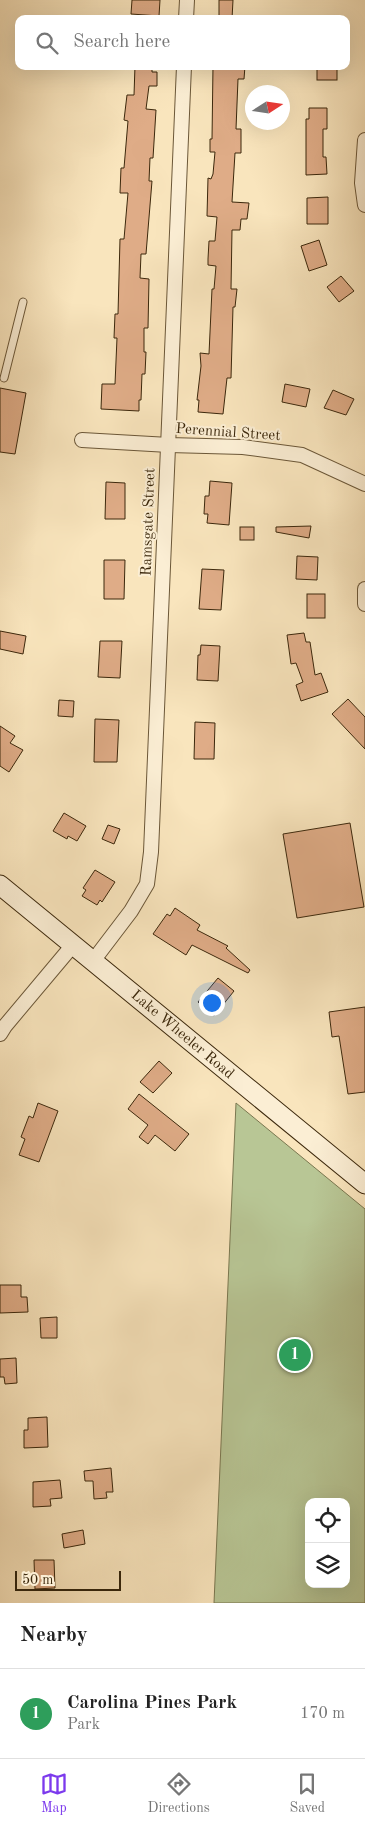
<!DOCTYPE html>
<html lang="en">
<head>
<meta charset="utf-8">
<style>
	:root { --surface:#fff; --page:#f6f6f6; --text:#222; --muted:#767676; --line:#e0e0e0; --accent:#7c3aed }
	body { margin:0; font-family:"Old Standard TT",serif; background:var(--page); color:var(--text) }
	.controls { position:absolute; right:15px; bottom:15px; display:grid; overflow:hidden; border-radius:10px; box-shadow:0 5px 20px #0002 }
	.controls button { width:45px; height:45px; display:grid; place-items:center; padding:0; border:0; border-bottom:1px solid var(--line); background:var(--surface); color:var(--text); font:25px sans-serif }
	.compass { position:absolute; left:245px; top:85px; width:45px; height:45px; border-radius:50%; background:var(--surface); box-shadow:0 5px 20px #0002; rotate:78deg }
	.scale { position:absolute; left:15px; bottom:12px; width:106px; box-sizing:border-box; padding-left:5px; border:2px solid #3c280c; border-top:0; font-size:14px; line-height:18px; white-space:nowrap; color:#3c280c; -webkit-text-stroke:4px #fbeed4; paint-order:stroke }
	.you { position:absolute; left:211px; top:1002px; width:18px; height:18px; margin:-12px; border:4px solid #fff; border-radius:50%; background:#1a73e8; box-shadow:0 0 0 8px #1a73e833 }
	.badge { display:grid; place-items:center; width:32px; height:32px; border-radius:50%; background:var(--accent); color:#fff; font-size:16px; font-weight:700 }
	.pin { position:absolute; translate:-50% -50%; border:2px solid #fff; box-shadow:0 1px 5px #0006 }
	.list { margin:0; padding:0; list-style:none }
	h2 { display:flex; justify-content:space-between; align-items:center; height:65px; margin:0; padding:0 20px; font-size:21px }
	h2 small { font-size:16px; font-weight:400; color:var(--muted) }
	.list li { display:grid; grid-template-columns:32px 1fr auto; gap:15px; align-items:center; box-sizing:border-box; height:90px; padding:0 20px; border-top:1px solid var(--line) }
	.list b { display:block; font-size:19px; white-space:nowrap }
	.list p { margin:0; font-size:16px; white-space:nowrap; color:var(--muted) }
	.list em { font-size:16px; font-style:normal; color:var(--muted) }
	.icon { flex:none; width:28px; height:28px; fill:none; stroke:currentColor; stroke-width:2; stroke-linecap:round; stroke-linejoin:round }
	.map { position:relative; flex:none; width:365px; height:1603px; overflow:hidden }
	.search { position:absolute; background:var(--surface); box-shadow:0 5px 20px #0002; left:15px; right:15px; top:15px; height:55px; display:flex; align-items:center; gap:12px; box-sizing:border-box; padding:0 18px; border-radius:10px; color:var(--muted); font-size:19px }
	.sheet { height:155px; background:var(--surface) }
	nav { display:flex; justify-content:space-around; align-items:center; box-sizing:border-box; height:70px; border-top:1px solid var(--line); background:var(--surface); font-size:14px; color:var(--muted) }
	nav a { display:grid; justify-items:center; gap:2px }
	nav .on { color:var(--accent) }
	.map>svg:first-child { display:block }
	.green { fill:#b8c695; stroke:#7a7750; fill-rule:evenodd }
	.building { fill:#dfac87; stroke:#3c280c }
	.lines { fill:none; stroke-linecap:round; stroke-linejoin:round }
	.service-casing { stroke:#6b5738; stroke-width:9 }
	.minor-casing { stroke:#6b5738; stroke-width:16 }
	.secondary-casing { stroke:#3c280c; stroke-width:21 }
	.service { stroke:#fbeed4; stroke-width:7 }
	.minor { stroke:#fbeed4; stroke-width:14 }
	.secondary { stroke:#fbeed4; stroke-width:19 }
	.labels { text-anchor:middle; dominant-baseline:central; stroke-width:4; stroke-linejoin:round; paint-order:stroke }
	.street-label { font-size:15px; fill:#3c280c; stroke:#fbeed4 }
</style>
</head>
<body>
<div class="map">
<svg width="365" height="1603" viewBox="0 0 365 1603">
	<rect width="100%" height="100%" fill="#f9e5bd"/>
	<filter id="stains"><feTurbulence type="fractalNoise" baseFrequency=".004" numOctaves="4"/><feColorMatrix values="0 0 0 0 .2 0 0 0 0 .09 0 0 0 0 .02 0 0 0 .5 -.17"/></filter>
	<radialGradient id="worn" r=".72"><stop offset=".6" stop-color="#630" stop-opacity="0"/><stop offset="1" stop-color="#630" stop-opacity=".3"/></radialGradient>
	<!-- green -->
	<path class="green" d="M236 1103 365 1209V1603H214ZM309 1502H346V1584H309Z"/>
	<!-- building -->
	<g class="building">
		<path d="M132 0H160L159 16 131 14Z"/>
		<path d="M219 0H233L232 19H219Z"/>
		<path d="M135 66H152V72H157V86H149L146 109 156 110 153 158H150L149 181H152L146 254H141L140 278 149 279 148 328H144V352H146L145 374H142L141 400H139V411L101 409 102 384H115L117 338H114L115 314H118L120 239H124L128 193H120L121 168H124L128 121 124 120 127 95H134Z"/>
		<path d="M213 66H245L244 79H238L236 129H241V153H235L232 202 249 203 247 219H241L240 230H232L231 289H237L235 307H233L231 378H227L223 414 198 412 199 400H197L201 366 200 353 209 354 212 289H214L216 266 208 265V259L209 241H215L217 217 207 216 208 178 211 179 213 174 215 152H210V139H212Z"/>
		<rect x="317" y="66" width="20" height="14"/>
		<path d="M309 108H327V129H323V157H326L327 174 306 175V119H309Z"/>
		<path d="M328 197V224H307V198Z"/>
		<path d="M319 240 327 265 309 271 301 246Z"/>
		<path d="M341 276 354 291 339 302 327 287Z"/>
		<path d="M285 384 310 389 306 407 282 402Z"/>
		<path d="M0 388 26 393 15 454 0 452Z"/>
		<path d="M333 390 354 399 346 415 324 408Z"/>
		<path d="M210 481 232 483 229 525 207 523 208 514H204L205 496H209Z"/>
		<path d="M106 482 125 483V519H105Z"/>
		<path d="M311 526 309 538 276 532V527Z"/>
		<rect x="240" y="527" width="14" height="13"/>
		<path d="M297 556 318 557 317 580 296 579Z"/>
		<path d="M104 560H125L124 599H104Z"/>
		<path d="M202 569 224 570 221 610 199 609Z"/>
		<rect x="307" y="594" width="18" height="24"/>
		<path d="M0 631 26 636 23 654 0 649Z"/>
		<path d="M304 633 306 642H310L315 675 321 673 328 692 301 701 296 685 303 682 296 663 291 664 287 635Z"/>
		<path d="M100 641H122L120 678 98 677Z"/>
		<path d="M201 645 220 646 218 681 197 680 198 655H200Z"/>
		<path d="M348 699 365 717V749L332 714Z"/>
		<path d="M59 700 74 701 73 717 58 716Z"/>
		<path d="M95 719 119 720 117 762H94Z"/>
		<path d="M195 722 215 723 214 759H194Z"/>
		<path d="M0 726 15 736 10 743 23 750 9 772 0 766Z"/>
		<path d="M64 813 86 826 77 841 68 836 67 839 53 831Z"/>
		<path d="M350 823 364 907 297 918 283 834Z"/>
		<path d="M108 825 120 829 114 844 102 839Z"/>
		<path d="M95 870 115 882 102 902 100 900 97 905 82 896 86 890 83 888Z"/>
		<path d="M175 908 200 925 197 930 228 946 226 948 250 970 248 973 192 945 186 955 153 934 167 914 170 916Z"/>
		<path d="M218 978 234 991 214 1016 198 1002Z"/>
		<path d="M365 1007V1092L348 1094 339 1036 332 1037 329 1012Z"/>
		<path d="M159 1061 172 1073 153 1093 140 1082Z"/>
		<path d="M139 1094 189 1134 175 1151 155 1135 148 1144 139 1137 148 1125 128 1109Z"/>
		<path d="M38 1103 58 1111 39 1162 19 1155 25 1139 21 1137 29 1116 33 1118Z"/>
		<path d="M0 1285H21V1297H27L28 1312 0 1313Z"/>
		<path d="M57 1317V1338H41L40 1318Z"/>
		<path d="M16 1358 17 1383 5 1384 4 1377H0V1359Z"/>
		<path d="M47 1417 48 1447 24 1448V1430H28V1418Z"/>
		<path d="M111 1468 113 1492H106L107 1498 94 1499 93 1481H85L84 1471Z"/>
		<path d="M60 1480 62 1498 50 1499 51 1506 33 1507V1482Z"/>
		<path d="M83 1530 85 1544 64 1548 62 1534Z"/>
		<path d="M34 1560H54L55 1588 35 1589Z"/>
	</g>
	<g class="lines">
		<!-- service casing -->
		<g class="service-casing">
			<path id="service" d="M4 378 23 302"/>
		</g>
		<!-- minor casing -->
		<g class="minor-casing">
			<g id="minor">
				<path d="M186 19 187 0"/>
				<path d="M365 140 362 183 365 205"/>
				<path d="M82 440 169 445 243 447 302 455 365 484"/>
				<path d="M365 589V604"/>
				<path d="M93 961 131 911 147 884 151 852 184 66"/>
				<path d="M0 1034 5 1026 73 945"/>
			</g>
		</g>
		<!-- secondary casing -->
		<g class="secondary-casing">
			<path id="secondary" d="M0 885 365 1184"/>
		</g>
		<!-- service -->
		<use href="#service" class="service"/>
		<!-- minor -->
		<use href="#minor" class="minor"/>
		<!-- secondary -->
		<use href="#secondary" class="secondary"/>
	</g>
	<g class="labels">
		<!-- street labels -->
		<g class="street-label">
			<text transform="translate(228 433) rotate(4)">Perennial Street</text>
			<text transform="translate(149 522) rotate(-88)">Ramsgate Street</text>
			<text transform="translate(182 1035) rotate(40)">Lake Wheeler Road</text>
		</g>
	</g>
	<rect width="100%" height="100%" filter="url(#stains)"/>
	<rect width="100%" height="100%" fill="url(#worn)"/>
</svg>
<div class="controls">
<button><svg class="icon" aria-label="locate" viewBox="0 0 24 24"><circle cx="12" cy="12" r="6"/><path d="M12 2v4M12 18v4M2 12h4M18 12h4"/></svg></button>
<button><svg class="icon" aria-label="layers" viewBox="0 0 24 24"><path d="M12 4l9 5-9 5-9-5zM3 14l9 5 9-5"/></svg></button>
</div>
<svg class="compass" viewBox="-18 -18 36 36"><path d="M0-13l5 13h-10z" fill="#e53935"/><path d="M0 13l5-13h-10z" fill="#767676"/></svg>
<div class="scale">50 m</div>
<div class="you"></div>
<div class="pin badge" style="left:295px;top:1355px;background:#2e9e5b">1</div>
<div class="search"><svg class="icon" aria-label="search" viewBox="0 0 24 24"><circle cx="10" cy="10" r="6"/><path d="M15 15l6 6"/></svg>Search here</div>
</div>
<section class="sheet">
<h2>Nearby<small></small></h2>
<ul class="list">
<li><span class="badge" style="background:#2e9e5b">1</span><div><b>Carolina Pines Park</b><p>Park</p></div><em>170 m</em></li>
</ul>
</section>
<nav>
<a class="on"><svg class="icon" aria-label="map" viewBox="0 0 24 24"><path d="M3 6l6-2 6 2 6-2v14l-6 2-6-2-6 2zM9 4v14M15 6v14"/></svg>Map</a>
<a><svg class="icon" aria-label="directions" viewBox="0 0 24 24"><path d="M12 3l9 9-9 9-9-9zM9 14v-3h6M13 9l2 2-2 2"/></svg>Directions</a>
<a><svg class="icon" aria-label="saved" viewBox="0 0 24 24"><path d="M7 4h10v16l-5-4-5 4z"/></svg>Saved</a>
</nav>
</body>
</html>
